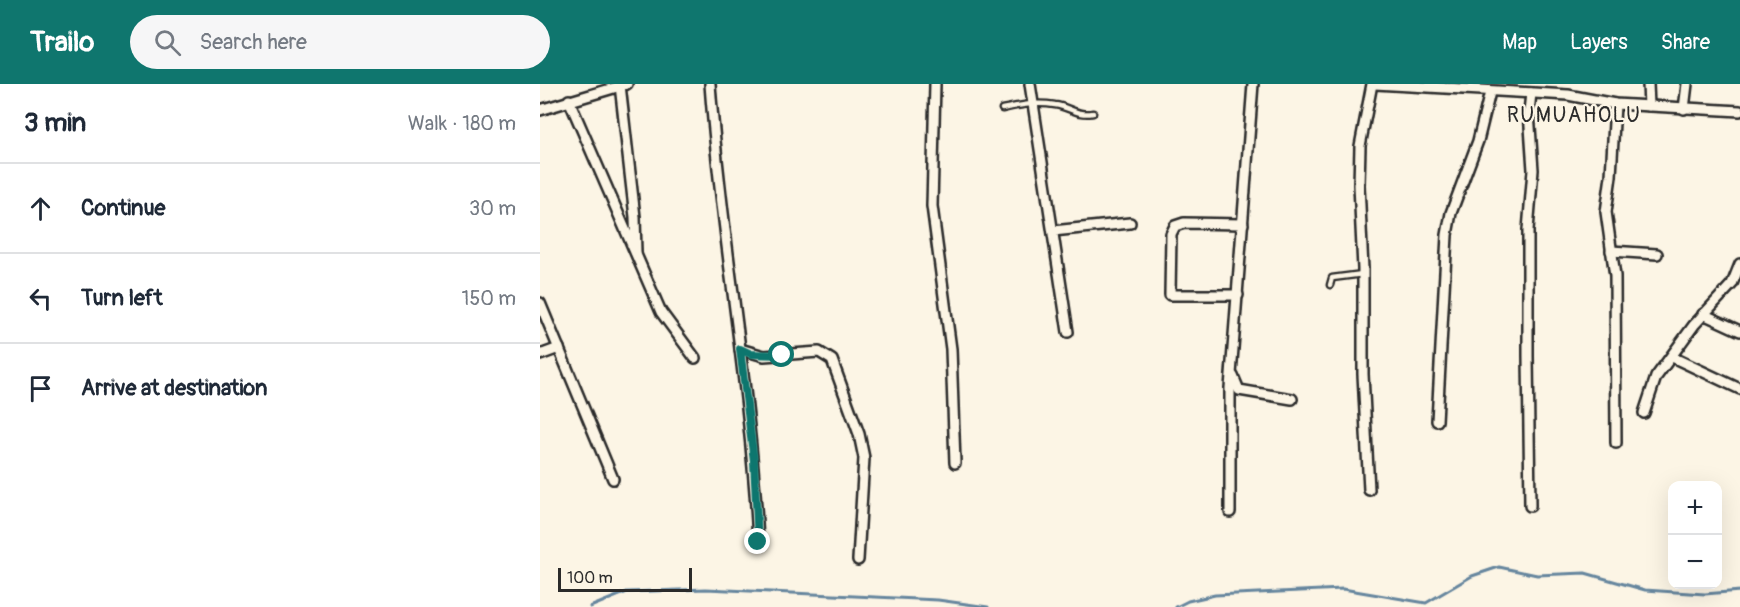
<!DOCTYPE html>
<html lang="en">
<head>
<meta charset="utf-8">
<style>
	:root { --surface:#fff; --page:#f6f6f7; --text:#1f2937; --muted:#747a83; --line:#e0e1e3; --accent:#0f766e }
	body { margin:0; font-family:Pangolin,sans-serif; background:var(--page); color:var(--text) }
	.controls { position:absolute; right:18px; bottom:18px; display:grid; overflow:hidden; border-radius:12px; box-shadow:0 6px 24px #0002 }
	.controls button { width:54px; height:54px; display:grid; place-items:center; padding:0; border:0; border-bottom:2px solid var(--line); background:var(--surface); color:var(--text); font:30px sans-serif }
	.scale { position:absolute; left:18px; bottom:15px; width:134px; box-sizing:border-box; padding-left:6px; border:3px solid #2b2b2b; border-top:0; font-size:16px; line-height:21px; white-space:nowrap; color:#2b2b2b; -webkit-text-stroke:4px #fcf5e5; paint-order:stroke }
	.stop { position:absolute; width:18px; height:18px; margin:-14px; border:4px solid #0f766e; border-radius:50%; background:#fff }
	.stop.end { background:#0f766e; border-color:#fff; box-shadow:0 2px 6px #0008 }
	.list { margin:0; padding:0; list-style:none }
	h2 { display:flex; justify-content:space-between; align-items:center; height:78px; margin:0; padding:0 24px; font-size:26px }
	h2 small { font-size:20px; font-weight:400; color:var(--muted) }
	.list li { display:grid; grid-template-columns:39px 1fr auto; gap:18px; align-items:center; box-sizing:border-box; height:90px; padding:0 24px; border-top:2px solid var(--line) }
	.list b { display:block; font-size:22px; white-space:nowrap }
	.list em { font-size:20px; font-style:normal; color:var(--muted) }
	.icon { flex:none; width:33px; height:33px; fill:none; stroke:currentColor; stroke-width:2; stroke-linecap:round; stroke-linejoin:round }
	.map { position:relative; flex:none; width:1200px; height:523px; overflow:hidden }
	header { display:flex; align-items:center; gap:36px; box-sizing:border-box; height:84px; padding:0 30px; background:var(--accent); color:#fff }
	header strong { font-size:28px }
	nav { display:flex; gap:33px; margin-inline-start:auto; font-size:21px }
	.search { width:420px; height:54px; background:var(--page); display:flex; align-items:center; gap:15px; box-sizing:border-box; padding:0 21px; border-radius:33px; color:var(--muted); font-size:22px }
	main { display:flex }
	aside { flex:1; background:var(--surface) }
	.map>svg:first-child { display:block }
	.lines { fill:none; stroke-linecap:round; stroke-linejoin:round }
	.stream { stroke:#66869e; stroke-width:3 }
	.service-casing { stroke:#2b2b2b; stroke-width:9 }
	.minor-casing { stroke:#2b2b2b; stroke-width:14 }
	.service { stroke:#fcf5e5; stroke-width:4.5 }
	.minor { stroke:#fcf5e5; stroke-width:9 }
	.route { stroke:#0f766e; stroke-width:8 }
	.labels { text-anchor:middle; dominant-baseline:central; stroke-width:4.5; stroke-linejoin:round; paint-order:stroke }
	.quarter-label { font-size:21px; letter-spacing:1.5px; fill:#2b2b2b; stroke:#fcf5e5 }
</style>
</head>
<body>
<header>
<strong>Trailo</strong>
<div class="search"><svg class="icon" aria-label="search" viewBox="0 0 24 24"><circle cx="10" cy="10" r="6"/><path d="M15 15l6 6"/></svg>Search here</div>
<nav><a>Map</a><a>Layers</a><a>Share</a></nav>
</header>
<main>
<aside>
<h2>3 min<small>Walk · 180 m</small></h2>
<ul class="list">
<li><svg class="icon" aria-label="ahead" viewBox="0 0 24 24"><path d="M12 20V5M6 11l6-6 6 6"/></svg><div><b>Continue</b></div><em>30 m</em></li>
<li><svg class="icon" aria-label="left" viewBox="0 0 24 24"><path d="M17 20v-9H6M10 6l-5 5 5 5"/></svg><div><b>Turn left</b></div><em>150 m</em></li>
<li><svg class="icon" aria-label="arrive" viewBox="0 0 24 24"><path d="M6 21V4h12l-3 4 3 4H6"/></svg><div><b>Arrive at destination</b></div></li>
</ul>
</aside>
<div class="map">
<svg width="1200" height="523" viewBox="0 0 1200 523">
	<rect width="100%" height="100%" fill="#fcf5e5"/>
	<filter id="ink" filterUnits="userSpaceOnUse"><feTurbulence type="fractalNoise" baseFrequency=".0167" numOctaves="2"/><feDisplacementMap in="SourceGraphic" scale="12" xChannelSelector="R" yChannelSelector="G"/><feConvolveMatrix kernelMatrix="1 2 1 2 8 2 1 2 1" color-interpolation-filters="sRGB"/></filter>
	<g filter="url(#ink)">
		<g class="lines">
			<!-- stream -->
			<g class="stream">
				<path d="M50 523 87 508 166 505 398 516 448 523"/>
				<path d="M636 523 648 517 675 511 803 505 886 519 932 492 959 483 997 491 1045 489 1105 506 1165 510 1200 507"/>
			</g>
			<!-- service casing -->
			<g class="service-casing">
				<g id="service">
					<path d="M462 25C480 21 496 18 515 21 530 23 537 32 553 29"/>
					<path d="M790 201 792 194 823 190"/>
				</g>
			</g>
			<!-- minor casing -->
			<g class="minor-casing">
				<g id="minor">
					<path d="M170 0C181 153 211 304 218 458"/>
					<path d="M395 0 392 122 411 265 415 379"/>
					<path d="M490 0 528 248"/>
					<path d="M835 0 1028 11 1075 20 1200 27"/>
					<path d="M1108 0 1109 22"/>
					<path d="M80 1 95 133 96 169"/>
					<path d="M29 16 121 228 155 274"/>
					<path d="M1075 20 1071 92 1066 128 1075 192 1076 359"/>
					<path d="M1144 25 1147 0"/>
					<path d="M0 26 87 0"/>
					<path d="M513 147 590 139"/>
					<path d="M1071 167 1117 170"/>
					<path d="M698 211H630L631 150 635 142 644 139 703 140"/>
					<path d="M0 219 73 395"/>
					<path d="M1163 230 1200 247"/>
					<path d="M200 265 224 272 279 268 292 276 319 350 324 374 318 476"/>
					<path d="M0 271 19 264"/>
					<path d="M1132 273 1200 305"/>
					<path d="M693 292 699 306 752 315"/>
					<path d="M1104 329 1116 293 1154 241 1192 200 1200 180"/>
					<path d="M897 337 907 151 911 129 938 57 950 8"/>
					<path d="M829 406 823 290V185L819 101 820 62 832 0"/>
					<path d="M990 422 988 272V146L993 86 989 28 991 9"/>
					<path d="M690 428V304L713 0"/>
				</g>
			</g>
			<!-- service -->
			<use href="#service" class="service"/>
			<!-- minor -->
			<use href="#minor" class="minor"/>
		</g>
	</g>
	<g class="lines" filter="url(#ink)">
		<!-- route -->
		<path class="route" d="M218 458 214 377 200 265 211 270 242 271"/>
	</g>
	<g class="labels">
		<!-- quarter labels -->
		<g class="quarter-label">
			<text x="1034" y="31">RUMUAHOLU</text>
		</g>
	</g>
</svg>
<div class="controls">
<button>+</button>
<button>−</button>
</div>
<div class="scale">100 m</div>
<div class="stop" style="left:242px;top:271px"></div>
<div class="stop end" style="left:218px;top:458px"></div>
</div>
</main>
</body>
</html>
